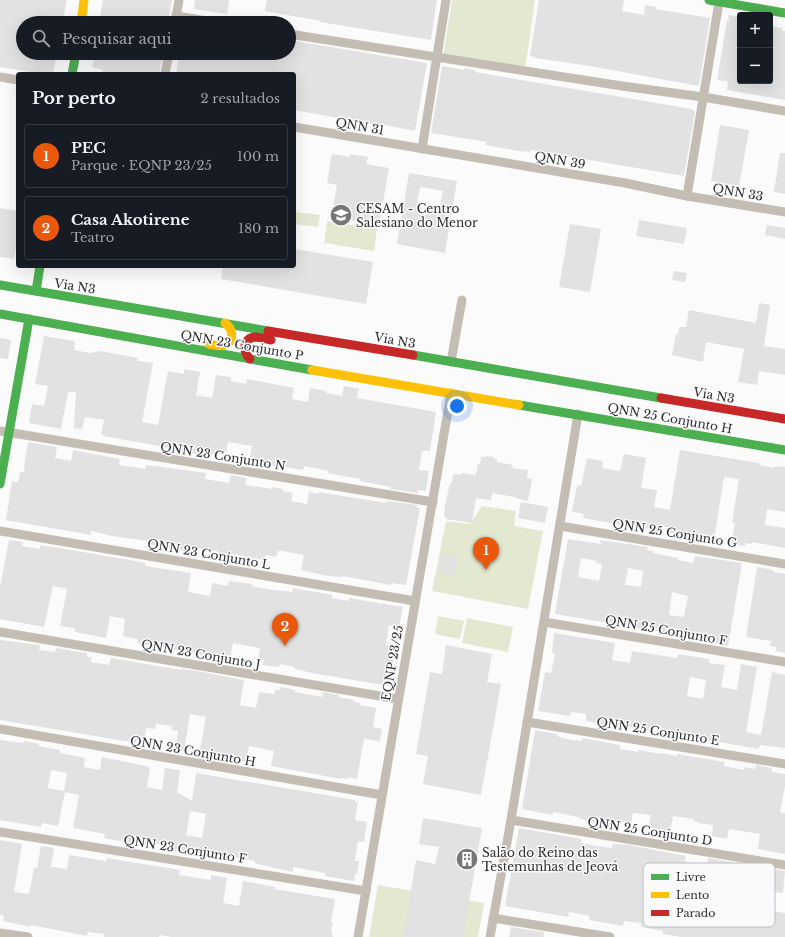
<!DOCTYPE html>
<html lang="pt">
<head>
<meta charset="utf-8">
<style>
	:root { --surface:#171b24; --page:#20242c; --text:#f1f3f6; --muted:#9ea1a6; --line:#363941; --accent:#ea580c }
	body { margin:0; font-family:"Libre Baskerville",serif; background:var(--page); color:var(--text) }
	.controls { position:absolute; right:12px; top:12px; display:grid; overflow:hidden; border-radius:4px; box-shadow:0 4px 16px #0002 }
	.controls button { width:36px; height:36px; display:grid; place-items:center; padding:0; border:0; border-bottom:1px solid var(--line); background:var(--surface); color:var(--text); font:20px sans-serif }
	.you { position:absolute; left:457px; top:406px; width:14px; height:14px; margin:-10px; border:3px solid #fff; border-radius:50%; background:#1a73e8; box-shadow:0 0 0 6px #1a73e833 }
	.badge { display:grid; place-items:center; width:26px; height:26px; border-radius:50%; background:var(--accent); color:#fff; font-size:13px; font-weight:700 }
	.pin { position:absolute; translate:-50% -33px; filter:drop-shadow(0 1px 2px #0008) }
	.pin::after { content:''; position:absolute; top:21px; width:14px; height:12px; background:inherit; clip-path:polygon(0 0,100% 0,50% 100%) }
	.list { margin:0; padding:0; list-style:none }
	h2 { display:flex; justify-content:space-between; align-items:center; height:52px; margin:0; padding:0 16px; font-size:17px }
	h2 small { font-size:13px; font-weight:400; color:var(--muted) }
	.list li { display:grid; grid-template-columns:26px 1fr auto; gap:12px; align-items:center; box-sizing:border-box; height:64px; margin:0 8px 8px; padding:0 8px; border:1px solid var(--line); border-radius:4px }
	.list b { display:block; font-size:15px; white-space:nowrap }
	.list p { margin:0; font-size:13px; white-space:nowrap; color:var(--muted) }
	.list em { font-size:13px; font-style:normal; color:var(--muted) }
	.icon { flex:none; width:22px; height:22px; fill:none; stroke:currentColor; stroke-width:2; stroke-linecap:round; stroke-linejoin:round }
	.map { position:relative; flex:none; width:785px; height:937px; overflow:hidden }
	.search { position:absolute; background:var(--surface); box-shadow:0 4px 16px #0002; left:16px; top:16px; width:280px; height:44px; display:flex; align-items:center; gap:10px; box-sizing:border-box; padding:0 14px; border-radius:22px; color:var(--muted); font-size:15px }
	.panel { position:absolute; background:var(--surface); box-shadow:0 4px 16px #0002; left:16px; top:72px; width:280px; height:196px; border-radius:4px }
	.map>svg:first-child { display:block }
	.green { fill:#e3e9d1 }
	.building { fill:#e2e2e2; fill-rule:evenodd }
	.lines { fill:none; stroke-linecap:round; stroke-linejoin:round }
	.street { stroke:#c4bdb4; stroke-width:9 }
	.fast { stroke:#4caf50; stroke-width:9 }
	.slow { stroke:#ffc107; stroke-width:9 }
	.jam { stroke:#c62828; stroke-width:9 }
	.labels { text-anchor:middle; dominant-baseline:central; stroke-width:3; stroke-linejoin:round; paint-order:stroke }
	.street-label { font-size:12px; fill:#2f2f30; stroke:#fafafc }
	.poi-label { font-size:12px; fill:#2f2f30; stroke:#fafafc; text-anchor:start }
	.key { fill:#fafafc; stroke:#bdbdbf; stroke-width:1 }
	.key-label { font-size:11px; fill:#2f2f30 }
</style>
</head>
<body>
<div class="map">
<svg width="785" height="937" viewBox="0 0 785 937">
	<rect width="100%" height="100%" fill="#fbfbfb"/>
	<!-- green -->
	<g class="green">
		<path d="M452 0H535L525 70 443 56Z"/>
		<path d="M296 212 320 215 318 227 294 224Z"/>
		<path d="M327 221 377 229 374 251 324 243Z"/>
		<path d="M482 506 516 511 514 526 543 531 528 609 432 591 446 521 470 524Z"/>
		<path d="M438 616 464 621 460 639 435 634Z"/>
		<path d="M467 618 513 627 508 652 462 643Z"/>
		<path d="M378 885 484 903 478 937H369Z"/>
	</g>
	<!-- building -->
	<g class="building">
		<path d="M0 0H67L62 23H23V53H57L53 74H30V72L0 67Z"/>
		<path d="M103 0H172L168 23H99Z"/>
		<path d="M195 0H229L227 14 194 9Z"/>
		<path d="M267 0H437L431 40 320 22V21L310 19 265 11Z"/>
		<path d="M539 0H624L622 11 644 15 645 5 656 7V9L710 18 699 86 590 66 535 58V57L530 56Z"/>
		<path d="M728 15 740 17V81H770V26L782 28V31H785V100L727 90 728 81 717 80 727 20 729 21Z"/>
		<path d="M289 40 427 63 415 131 385 125 382 126 294 110V74H176L179 56 188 57V53H289Z"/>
		<path d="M95 53H163L159 74H102L103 70 92 67Z"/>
		<path d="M442 66 464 70 465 68 476 70 475 72 692 109 695 112 684 176 530 150V152L519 151 485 145 487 142 431 133Z"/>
		<path d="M720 125 749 130 739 186 711 181Z"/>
		<path d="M780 153H785V194L774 192Z"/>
		<path d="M332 154 350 157V154L368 157 366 164 389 168 379 225 342 219 335 215 333 208 337 185 327 183Z"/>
		<path d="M409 173 457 181 445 253 397 244ZM420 187 443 191 438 214 416 210Z"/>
		<path d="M0 208 18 211V236L14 259 0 257Z"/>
		<path d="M639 220 687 228 684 244 636 236Z"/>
		<path d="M570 224 601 229 590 292 559 287Z"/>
		<path d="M767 225 785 228V239L765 235Z"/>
		<path d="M294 249 373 262 366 304 221 279 223 266H294Z"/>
		<path d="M674 271 687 273 685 282 672 280Z"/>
		<path d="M759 303 770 305 764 346 785 349V375L759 371 757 385 738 382 744 349 706 342 703 362 672 355 676 334 678 335 679 327H686L689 310 756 323Z"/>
		<path d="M44 336 75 341 74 350 90 353 100 351 138 358 137 361 153 363 142 422 158 425 168 371 184 374V369L200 372 196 395 212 398 216 375 231 377V381L246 384 247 379 294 388 292 399 308 402 310 388 326 391V393L342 396 344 386 359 389 357 398 436 412 430 451H422L419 470 429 471 426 491 418 490V493L390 489 391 487 360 481V479L332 474 328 473 329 471 304 466 303 470 249 462 252 446 228 442 226 452 222 451V454L219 453 218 456 202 453V455L170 450 171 448 103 436V434H101L104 420 85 417 82 429 74 428 76 392H68L61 429 29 423 32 404 44 406 48 386 35 384Z"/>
		<path d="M0 338 11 340 8 359 0 358Z"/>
		<path d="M28 442 57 447 55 458 71 461 73 450 120 459 119 465 133 467 145 469 146 465 206 473 205 479 229 483 231 475 247 478 245 485 272 489V487L283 489V491L293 493 291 501 307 504 309 492 318 494V492L386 503 387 501 417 505V508H420L406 585 391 583 390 585 343 576V577L328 576 301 570 304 555 283 551H278L276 557 265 555V560L233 554V559L217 556 218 551 196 548 195 553 147 544 148 541 112 536 91 531V535L6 520 12 481 18 482 20 472H25L24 467Z"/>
		<path d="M680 450 759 463V465L774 468V466L785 467V512L767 509 765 525 785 528V548L752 542V544L745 543V546L731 544 735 523H732L739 479 724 477 714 540 666 532 667 527 651 524 650 529 634 527 583 518 584 514 572 512 577 485 581 486 587 458 603 461 602 468 620 471 624 454 646 458 641 488 657 490 654 507 670 510Z"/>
		<path d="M485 456 494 457V459H497V462L513 465 512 468 528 470 527 478 532 479 528 501 515 498V497L492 493 491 500 476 498 472 523 446 519 444 515 445 506 450 483H452L453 474 461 475V473L476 475 478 463 480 464 481 457H485Z"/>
		<path d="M521 502 548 507 545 523 518 518Z"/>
		<path d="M568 539 601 544 600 540 648 547 647 550 653 551V553L678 558V560L693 563 695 556 742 563 728 646 712 643 713 638 697 635V638L666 633 555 614ZM581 558 597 561 596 563 602 564 599 581 578 577ZM628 568 643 571 641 587 625 585ZM672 592 688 596 684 617 669 615Z"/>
		<path d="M9 540 23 542 22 546 40 549V545L72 550 135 561 145 563V566L191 573 188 592 210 596 212 583 228 586 229 581 252 584V586L273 590 292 592 293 588 333 595 332 598 349 601V598L403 607 399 627 389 625 386 645 396 647 389 686 312 673 295 669V667L280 664 279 667 263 665 264 660 258 659 260 648 233 643 230 660 137 643 138 639 123 636 125 619 110 616 106 638 75 632V628L60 626 67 589 53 586 44 627 0 619V587Z"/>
		<path d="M441 554 458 557 454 576 438 573Z"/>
		<path d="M757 567 773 570V572L785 574V653L776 651V647L770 646 771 641 746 637Z"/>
		<path d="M554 633 615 643 612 660 630 663 632 651 677 658 678 654 709 659V663L725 665 721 687 737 690 741 664 757 667 746 732 761 735 772 672 785 675V748L760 745 759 749 673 734 674 731 650 727 649 730 617 725V727L586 721V714L571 712 570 716 538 711 545 672 551 673 555 654 552 653ZM690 677 706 680 703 699 687 696Z"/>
		<path d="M0 640 40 645 39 650 55 652 56 648 87 653V657H92L91 662 109 665 111 658 181 670 182 669 197 671 244 680 240 705 256 708 259 692 275 694V690H280L281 687 295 690V692L322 697 323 692 339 695V697L354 700V702L360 703V705L376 708 373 727 382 729 380 741 364 739 357 779 349 777V779L341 778V779L271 766 274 751 249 746 246 762 208 756 209 751 200 749 206 717 190 714 184 751 175 750 178 731 171 730 172 726 156 724 155 729 146 728 144 741 137 740 136 743 0 720Z"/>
		<path d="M446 645 492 654 487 682 501 684 481 795 423 784 428 756 416 754 430 672 442 674Z"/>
		<path d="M535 730 557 734V736L566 739 582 741V738L620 745V749L638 752V750L661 754V753L677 756V754L725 762 724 766 744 770 745 767 755 769 756 765 772 768V772L785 774V786L780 812 785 813V854L758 849 760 834 729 829 727 839 712 836 713 825 698 823V822L693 821 694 819 673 816 670 832 648 827 651 815 633 813 631 823 617 821 616 826 578 818 579 817 553 812V815L522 809Z"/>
		<path d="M0 740 23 743 24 741 39 744 38 746 60 750V753L85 758 84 767 100 770 102 757 150 767 147 787 162 790 165 768 180 770 177 792 192 801 196 773 355 800V802H358L355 820 367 822 364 842 358 841 355 861H359L357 874 355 873 354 881 325 876V873L293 867V872L257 864 255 863V861L215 854V858L203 856V853L183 850V852L167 850V846L152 843V846L136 844 104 838 105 834 73 828 79 795 65 792 58 826 42 823 41 827 0 820ZM51 770 67 773 64 791 48 788ZM190 811 206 814 202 838 186 835Z"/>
		<path d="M423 818 482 828 463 937H403L416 860 435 864 439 847 419 844Z"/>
		<path d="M519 828 582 839 581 843 596 846 612 848 613 844 629 845 686 856 685 862 704 865V864H707L708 858 785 871 783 893 767 891 764 910 785 913V937H682L663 934V931L641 927V923L624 921 623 926 589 920 590 916 569 912 568 917 505 906Z"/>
		<path d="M0 840 22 844 14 892 29 894 34 868H37L41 846 54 848 51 867 67 869 69 855 106 861 107 858 180 870 179 875 211 880V875L227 878 223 903 239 906 243 881 275 887 274 889 335 899 331 923H333L331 930 333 937H172L160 935 159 937H104V934L88 932 87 936 31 925V927L3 921 4 916 0 915Z"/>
		<path d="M511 927 544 932V937H509Z"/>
	</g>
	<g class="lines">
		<!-- street -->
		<g class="street">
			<path d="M176 16 220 23"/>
			<path d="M175 23 179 0"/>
			<path d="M289 34 622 86 703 97 785 111"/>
			<path d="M165 74 169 53"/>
			<path d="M0 77 18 80"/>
			<path d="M294 127 625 183 687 196 785 212"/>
			<path d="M422 149 446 0"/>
			<path d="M687 196 719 2"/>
			<path d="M451 362 462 300"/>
			<path d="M0 431 433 502"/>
			<path d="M560 526 785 564"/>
			<path d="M0 531 415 601"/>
			<path d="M544 622 785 662"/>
			<path d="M0 632 398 699"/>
			<path d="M527 722 785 764"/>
			<path d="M0 729 382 795"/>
			<path d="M511 820 785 865"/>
			<path d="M0 832 366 891"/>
			<path d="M493 918 610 937"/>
			<path d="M0 933 28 937"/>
			<path d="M358 937 451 393"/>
			<path d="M490 937 511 820 578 414"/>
		</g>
		<!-- fast -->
		<g class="fast">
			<path d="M709 0 785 13"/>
			<path d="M72 74 76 53"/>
			<path d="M0 285 268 331"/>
			<path d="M36 291 40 266"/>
			<path d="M0 314 312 370"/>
			<path d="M413 355 661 398"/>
			<path d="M519 405 785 450"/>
			<path d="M0 484 29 319"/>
		</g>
		<!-- slow -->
		<g class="slow">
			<path d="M81 23 84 0"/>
			<path d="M209 344C214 345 220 347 225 345 236 340 232 328 225 323"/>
			<path d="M312 370 519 405"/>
		</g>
		<!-- jam -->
		<g class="jam">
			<path d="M268 331 413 355"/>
			<path d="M250 359C243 352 242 338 255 337 260 337 266 339 271 340"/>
			<path d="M661 398 785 419"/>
		</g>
	</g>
	<!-- icons -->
	<defs>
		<g id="school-disc" transform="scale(1.15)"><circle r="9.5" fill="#767677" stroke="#fafafc"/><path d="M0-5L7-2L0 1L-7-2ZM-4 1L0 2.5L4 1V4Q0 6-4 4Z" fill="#fff"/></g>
		<g id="building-disc" transform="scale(1.15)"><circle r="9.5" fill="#767677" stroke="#fafafc"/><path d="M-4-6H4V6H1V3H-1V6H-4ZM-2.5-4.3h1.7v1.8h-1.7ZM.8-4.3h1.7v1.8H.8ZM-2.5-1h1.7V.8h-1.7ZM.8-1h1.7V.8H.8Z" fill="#fff"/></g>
	</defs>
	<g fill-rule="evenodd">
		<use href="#school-disc" x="341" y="215"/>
		<use href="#building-disc" x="467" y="859"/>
	</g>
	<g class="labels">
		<!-- street labels -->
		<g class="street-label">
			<text transform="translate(360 126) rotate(10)">QNN 31</text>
			<text transform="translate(560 160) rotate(10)">QNN 39</text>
			<text transform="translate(738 192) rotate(10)">QNN 33</text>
			<text transform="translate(75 286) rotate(9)">Via N3</text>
			<text transform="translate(395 340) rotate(10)">Via N3</text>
			<text transform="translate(242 345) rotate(10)">QNN 23 Conjunto P</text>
			<text transform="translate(714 395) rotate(10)">Via N3</text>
			<text transform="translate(670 418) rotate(10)">QNN 25 Conjunto H</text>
			<text transform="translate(223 456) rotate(9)">QNN 23 Conjunto N</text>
			<text transform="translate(675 533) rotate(9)">QNN 25 Conjunto G</text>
			<text transform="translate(209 554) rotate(10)">QNN 23 Conjunto L</text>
			<text transform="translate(666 630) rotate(10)">QNN 25 Conjunto F</text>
			<text transform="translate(201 654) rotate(10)">QNN 23 Conjunto J</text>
			<text transform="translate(392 663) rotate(-80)">EQNP 23/25</text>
			<text transform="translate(658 731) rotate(9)">QNN 25 Conjunto E</text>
			<text transform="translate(193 751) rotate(10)">QNN 23 Conjunto H</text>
			<text transform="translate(650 831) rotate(9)">QNN 25 Conjunto D</text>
			<text transform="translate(185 849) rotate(9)">QNN 23 Conjunto F</text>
		</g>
		<!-- poi labels -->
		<g class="poi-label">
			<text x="356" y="208">CESAM - Centro<tspan x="356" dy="14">Salesiano do Menor</tspan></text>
			<text x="482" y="852">Salão do Reino das<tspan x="482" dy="14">Testemunhas de Jeová</tspan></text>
		</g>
	</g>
	<!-- legend -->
	<rect x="643" y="863" width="132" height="64" rx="6" class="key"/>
	<rect x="651" y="874" width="18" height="6" fill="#4caf50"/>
	<rect x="651" y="892" width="18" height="6" fill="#ffc107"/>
	<rect x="651" y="910" width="18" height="6" fill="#c62828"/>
	<g class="key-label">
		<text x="676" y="881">Livre</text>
		<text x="676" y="899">Lento</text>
		<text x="676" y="917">Parado</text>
	</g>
</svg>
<div class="controls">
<button>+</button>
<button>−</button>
</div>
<div class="you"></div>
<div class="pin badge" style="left:486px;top:570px">1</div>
<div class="pin badge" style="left:285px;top:646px">2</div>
<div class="search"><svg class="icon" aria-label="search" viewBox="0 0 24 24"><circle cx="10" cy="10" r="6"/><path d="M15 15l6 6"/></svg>Pesquisar aqui</div>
<section class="panel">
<h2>Por perto<small>2 resultados</small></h2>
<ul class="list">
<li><span class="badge">1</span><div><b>PEC</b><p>Parque · EQNP 23/25</p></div><em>100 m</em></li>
<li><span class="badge">2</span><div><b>Casa Akotirene</b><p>Teatro</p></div><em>180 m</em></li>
</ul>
</section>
</div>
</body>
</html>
